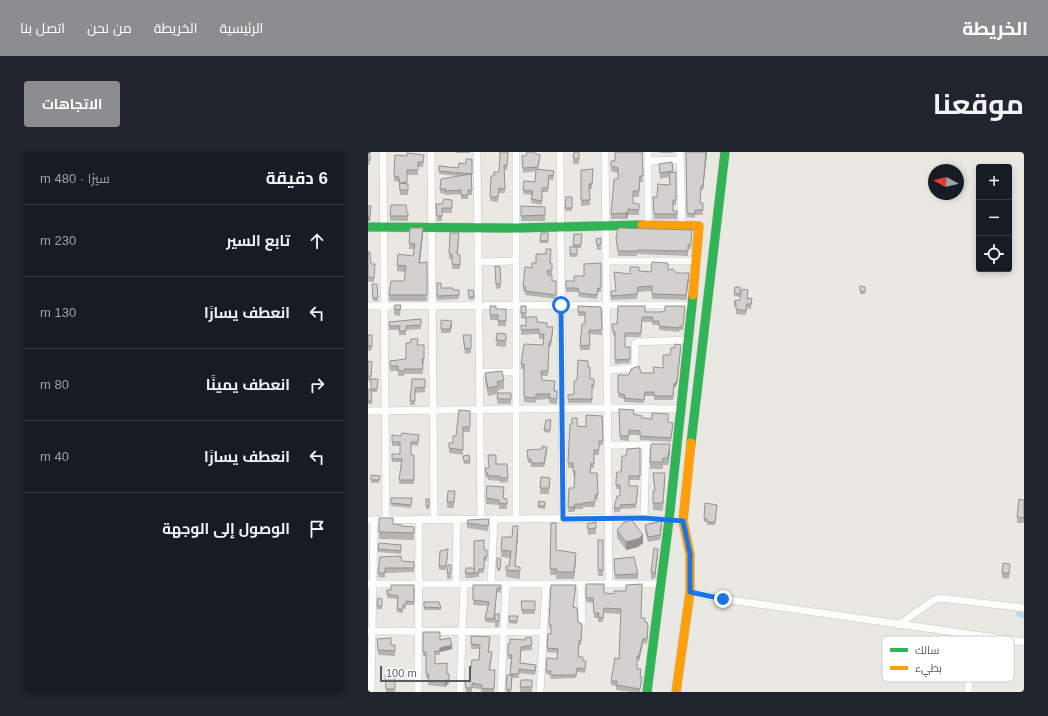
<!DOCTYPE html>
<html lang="ar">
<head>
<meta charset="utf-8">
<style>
	:root { --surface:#171b24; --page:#20242c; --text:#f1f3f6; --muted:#9ea1a6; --line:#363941; --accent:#8b8d8f }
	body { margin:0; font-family:Arial,Cairo,sans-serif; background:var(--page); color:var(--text); direction:rtl }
	.controls { position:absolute; right:12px; top:12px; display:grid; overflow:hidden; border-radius:4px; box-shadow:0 2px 6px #0003 }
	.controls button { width:36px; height:36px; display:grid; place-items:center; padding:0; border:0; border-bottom:1px solid var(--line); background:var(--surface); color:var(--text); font:20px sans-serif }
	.compass { position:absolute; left:560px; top:12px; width:36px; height:36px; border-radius:50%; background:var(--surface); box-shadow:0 2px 6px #0003; rotate:278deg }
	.scale { position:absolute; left:12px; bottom:10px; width:91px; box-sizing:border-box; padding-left:4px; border:2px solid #585c62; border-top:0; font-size:11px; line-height:14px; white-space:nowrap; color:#585c62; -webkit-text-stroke:3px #fff; paint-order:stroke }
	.stop { position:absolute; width:12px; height:12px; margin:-9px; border:3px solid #1a73e8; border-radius:50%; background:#fff }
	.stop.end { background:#1a73e8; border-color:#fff; box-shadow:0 1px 4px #0008 }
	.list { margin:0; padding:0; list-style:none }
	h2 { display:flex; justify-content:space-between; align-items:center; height:52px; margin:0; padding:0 16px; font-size:17px }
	h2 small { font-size:13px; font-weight:400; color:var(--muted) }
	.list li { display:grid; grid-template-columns:26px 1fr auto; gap:12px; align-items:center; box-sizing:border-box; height:72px; padding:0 16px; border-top:1px solid var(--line) }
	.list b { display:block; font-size:15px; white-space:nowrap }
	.list em { font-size:13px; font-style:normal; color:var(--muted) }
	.icon { flex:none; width:22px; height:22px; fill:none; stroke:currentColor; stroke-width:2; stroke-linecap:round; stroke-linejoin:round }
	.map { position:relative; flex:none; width:656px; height:540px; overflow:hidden; direction:ltr; border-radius:4px }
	header { display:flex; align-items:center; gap:24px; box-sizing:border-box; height:56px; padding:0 20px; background:var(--accent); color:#fff }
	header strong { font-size:19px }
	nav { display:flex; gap:22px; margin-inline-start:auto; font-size:14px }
	.intro { display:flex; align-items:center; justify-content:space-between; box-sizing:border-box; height:96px; padding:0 24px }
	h1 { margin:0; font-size:28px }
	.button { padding:10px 18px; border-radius:4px; background:var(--accent); color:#fff; font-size:14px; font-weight:700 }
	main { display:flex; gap:24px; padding:0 24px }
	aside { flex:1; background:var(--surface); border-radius:4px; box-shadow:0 2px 6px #0003 }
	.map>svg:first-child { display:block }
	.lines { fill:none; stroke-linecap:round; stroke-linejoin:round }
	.canal { stroke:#b4daf6; stroke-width:6 }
	.street-casing { stroke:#c6c6c5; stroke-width:8 }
	.fast-casing { stroke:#c7c7c6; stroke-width:10 }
	.slow-casing { stroke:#c7c7c6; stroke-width:10 }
	.street { stroke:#fcfcfb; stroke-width:7 }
	.fast { stroke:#30b455; stroke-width:9 }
	.slow { stroke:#ff9f0a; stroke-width:9 }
	.wall { fill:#b5b4b1 }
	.shaded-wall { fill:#949290 }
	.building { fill:#d3d1ce; stroke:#949290 }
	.route { stroke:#1a73e8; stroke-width:5 }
	.key { fill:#fff; stroke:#cdced0; stroke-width:1 }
	.key-label { font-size:11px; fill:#585c62 }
</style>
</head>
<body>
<header>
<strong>الخريطة</strong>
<nav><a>الرئيسية</a><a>الخريطة</a><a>من نحن</a><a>اتصل بنا</a></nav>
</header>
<div class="intro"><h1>موقعنا</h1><a class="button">الاتجاهات</a></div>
<main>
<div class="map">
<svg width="656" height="540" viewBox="0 0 656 540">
	<rect width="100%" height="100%" fill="#eae8e2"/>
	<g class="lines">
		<!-- canal -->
		<path class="canal" d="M651 462 656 463"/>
		<!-- street casing -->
		<g class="street-casing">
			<g id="street">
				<path d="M15 0 18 368"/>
				<path d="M63 0 66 368"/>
				<path d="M109 0 113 367"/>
				<path d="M148 0V367"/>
				<path d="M192 0 195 367"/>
				<path d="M237 0 241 432"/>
				<path d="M312 0 314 73"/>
				<path d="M280 9 312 8"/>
				<path d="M280 73V0"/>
				<path d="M239 109H329"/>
				<path d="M110 110 147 109"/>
				<path d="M0 154 324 153"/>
				<path d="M240 218 267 216V192L269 190 320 188"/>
				<path d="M112 220H148"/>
				<path d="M0 259 240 256 312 257"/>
				<path d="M240 293H282"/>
				<path d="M276 366 278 292"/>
				<path d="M0 368 276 366 315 369"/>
				<path d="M0 432H293"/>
				<path d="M88 432 89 367"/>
				<path d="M123 432 126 367"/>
				<path d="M213 432 214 471"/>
				<path d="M322 440 355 447 656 490"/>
				<path d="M530 473 566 448 573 446 656 456"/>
				<path d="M0 479 175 480"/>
				<path d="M3 540 6 368"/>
				<path d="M50 540 51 367"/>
				<path d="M92 540 96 432"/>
				<path d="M133 540 138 432"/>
				<path d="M172 540 178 432"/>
				<path d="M600 540 605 483"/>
			</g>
		</g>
		<!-- fast casing -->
		<g class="fast-casing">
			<g id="fast">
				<path d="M0 75 148 76 274 73"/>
				<path d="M323 291 357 0"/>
				<path d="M279 540 301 368 325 143"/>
			</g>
		</g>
		<!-- slow casing -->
		<g class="slow-casing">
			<g id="slow">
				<path d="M274 73 331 74 325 143"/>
				<path d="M308 540 322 440V402L315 369 323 291"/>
			</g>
		</g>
		<!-- street -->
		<use href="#street" class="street"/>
		<!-- fast -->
		<use href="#fast" class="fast"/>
		<!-- slow -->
		<use href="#slow" class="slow"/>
	</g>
	<!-- wall -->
	<g class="wall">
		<rect x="0" y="0" width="2" height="13"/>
		<rect x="88" y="0" width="14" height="1"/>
		<path d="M140 0 139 18H136L137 41H131L130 50 122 49 123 24H126L131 20Z"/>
		<path d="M247 0H275L274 3 275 30H272L271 45H265V51L271 52V63H260V65L258 67H243V62L250 27V21L243 19V9H247Z"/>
		<rect x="292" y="0" width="13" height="1"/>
		<path d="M318 0H339L335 38H333L332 51 335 56V63H327V66L319 65Z"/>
		<path d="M27 3 56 8 55 15H50V23H39V32L40 37V43H32L31 30 26 29Z"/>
		<path d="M154 4 172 7 170 17 186 23 185 28 181 27 180 40H174V53L163 51 164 43 155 42 156 29 167 30 168 19 155 21Z"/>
		<path d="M211 4V12H205V6Z"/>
		<path d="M104 7V43H100V47H93V42L77 43V42L72 41V37L89 24 71 22V14L90 16 98 12Z"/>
		<path d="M291 12 305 19V21L308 20V53H305V59H309V67H286L285 45H289L302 33 301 25 292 27Z"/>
		<path d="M225 17 224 37H221L222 53 213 54V18Z"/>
		<path d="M198 45H204V59H197Z"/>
		<path d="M84 48V61H74V69H69L68 52H74Z"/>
		<path d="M153 54 177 55V69H153Z"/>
		<path d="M39 60 40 65V69H22V64Z"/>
		<path d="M82 81 91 86 90 103H92V117H84V107H81Z"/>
		<path d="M180 81V91H172V89Z"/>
		<path d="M55 82 52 111 59 110V149H21V143L36 129 37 120 29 119V113L45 104 46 97H41V91Z"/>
		<path d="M206 82H214L213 96H209V105H202V95H205Z"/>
		<path d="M324 82 323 97H320V104L269 102V104H250L248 86Z"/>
		<path d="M233 86V98H229L228 87Z"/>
		<path d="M0 100 3 112 7 117 6 130H0Z"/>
		<path d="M183 102 182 111H184V122L180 123 184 129H188V147L157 143V140L155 139V135L164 116 168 111Z"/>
		<path d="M233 111V140H230L229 147 211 145 210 140H198V129H206L216 124Z"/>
		<path d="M127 114 132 115 133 136 128 137Z"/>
		<path d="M300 118 321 126 318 148 284 147V139L270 140 269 147 243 148V139H248L246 120 262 122 271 119 283 120Z"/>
		<path d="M69 131 73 136 85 138H91V147L69 148Z"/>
		<path d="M4 132H9L10 149H5Z"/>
		<path d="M492 134 497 135V142H492Z"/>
		<path d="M100 138H105L106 147 101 148Z"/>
		<path d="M372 138V145L366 144V141Z"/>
		<path d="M380 146 384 150 383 157 379 156 378 163 368 162V155L366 154V149Z"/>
		<path d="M33 153 32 164 26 163V157Z"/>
		<path d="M122 154 128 157H138V174H130V168H122Z"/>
		<path d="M153 154H158V167L153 166Z"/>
		<path d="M210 154 233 155 234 183 221 182 222 198H212V194L217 172V164H210Z"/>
		<path d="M317 158 315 178H312L311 180 291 178V173H284V170H274L273 185H257V195H262V211L247 212V184L245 183 244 172H249L277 160H293Z"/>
		<path d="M53 167V177L38 178V183H31V178H21V170Z"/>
		<path d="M73 168 84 173 82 181H73Z"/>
		<path d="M169 170 179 175 185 180 183 195H181L180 224H173L174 228 187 234V239H189V252L181 251V247L168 248V251L156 250V217H153V212L175 193 176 187H171V182L153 183V173L158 174Z"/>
		<path d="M129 181 138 182V195L128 194Z"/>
		<path d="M0 183H4V198L0 199Z"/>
		<path d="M95 183H103V201L97 202 95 188Z"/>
		<path d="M50 193H56V212H55V222H36V224H30V219H22V209L38 207Z"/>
		<path d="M313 197 309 232 306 236 305 248H286V244H277L276 251 256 250V247L250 245V223H261L273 221H285L295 216 302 203Z"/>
		<path d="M0 209 4 210 3 227H10L9 240H3V228L0 229Z"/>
		<path d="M220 215 222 227H226V237H224V251H200V247L206 242 209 228Z"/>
		<path d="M117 221 136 228V237L130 238V241H143V252H129L130 242 120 244 117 230Z"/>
		<path d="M44 227H57V240L47 241V253H42Z"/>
		<path d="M0 238 4 249V252H0Z"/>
		<path d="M251 257 274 266 300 270 305 275 303 290 272 288V283H261V289L252 288Z"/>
		<path d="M102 259V280H95V303L81 301V291H85V284H88Z"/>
		<path d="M234 264 235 293H231V303H226V316H223V321H229L230 348 227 347V355H215V357H207L206 360H200L201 336H206V324H205V316H200L202 272H204L209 274 218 275Z"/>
		<path d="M183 271 182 281 176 280V278Z"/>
		<path d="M51 283 50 294 43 293V303H46V332H31L33 310H24V302H32V294H24V290L33 284Z"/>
		<path d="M283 292 302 300 300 313H295V317H282Z"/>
		<path d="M272 296V328H261V334L270 337 268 356 252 357V360H246V356L252 344V337H248V328L253 320 258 304Z"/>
		<path d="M159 298 179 299 176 315H163V311H160Z"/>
		<path d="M95 304 102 309V312H96Z"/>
		<path d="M128 312 140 326V330L132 331V329L120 328V326H118L117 316H121Z"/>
		<path d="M285 321 297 328 295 359 285 358V339H287L285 328Z"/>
		<path d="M3 323 12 324 11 331H3Z"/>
		<path d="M173 325 182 326 181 342H172Z"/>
		<path d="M80 339H87L86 356H79Z"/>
		<path d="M136 340 135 346 139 352V357H131V353L118 352V346Z"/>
		<path d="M23 346H44L43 356 23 354Z"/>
		<rect x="58" y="347" width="3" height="10"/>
		<path d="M656 348V371H649V365Z"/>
		<path d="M171 349 177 350V357L170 356Z"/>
		<path d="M337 351 349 356 347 373H339V370H336Z"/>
		<path d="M11 366 25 372 33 374 46 375V388L11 387Z"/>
		<path d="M121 367 120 379 99 376V371Z"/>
		<path d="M183 371 188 398 208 407 206 427H188V423H182Z"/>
		<path d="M219 372 228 376V382L220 383Z"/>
		<path d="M294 372 292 388 280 390 277 379V373Z"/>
		<path d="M249 378 275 391 270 395 258 398 249 386Z"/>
		<path d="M150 382 147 414 152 415V427L138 425V418L141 414 142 406 133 405V398L144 385Z"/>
		<rect x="230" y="388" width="5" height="36"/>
		<path d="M106 389 119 402V409H116V421H111V425H106Z"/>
		<path d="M33 393V402L10 400V397Z"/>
		<path d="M80 401 78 418H71V414Z"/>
		<path d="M290 402 287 427H283V421Z"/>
		<path d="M12 405 34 409 46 410V420L17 421V426L10 425Z"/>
		<path d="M129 406 133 407 132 419H129Z"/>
		<path d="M246 407 270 422V427H247Z"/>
		<path d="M83 413V427H79V421Z"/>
		<path d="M98 416H106V426H97Z"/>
		<path d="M642 418 641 427 634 426V421Z"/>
		<path d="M218 432 236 441 273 466 277 470 280 479 279 492 275 491 271 509 269 508V517L273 522 272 525 274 530 272 540H264L248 538V534L243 533V529L251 507 253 462 236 461 235 470H230V466H226L225 451 218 450Z"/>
		<path d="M46 433V453H38V457L35 456V461L29 460 30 447 19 446V438H23Z"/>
		<path d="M105 433H133V441L129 440 126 471 117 470V466L120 454 105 453Z"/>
		<path d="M183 433 208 437 205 455 210 470 214 472 213 493H211L210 505 215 509 218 513 217 521 209 520 208 526 182 527 183 523 178 522V519L189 507V501L179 500 180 482H183V476H181Z"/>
		<path d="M10 446 14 447V457H9Z"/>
		<path d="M153 449H167V462H154Z"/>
		<path d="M56 450 73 456V458H56Z"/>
		<rect x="127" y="462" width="4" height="13"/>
		<path d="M141 464 150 467 149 472 141 471Z"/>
		<path d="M55 480 84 497 72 500V503H67V512L79 522 81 527V531L77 535 60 533V526H58V504H55Z"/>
		<path d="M9 487 23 493 27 499V504L10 503Z"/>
		<path d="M122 490 121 500 124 504 122 518 127 522 126 540H113V537L104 536V540H98L97 529H101L111 508 112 497H103V492Z"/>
		<path d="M140 492 164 493V498L153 499 152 511 168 517 167 523 151 521V526H144L143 540H138L139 523H142L143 507H140Z"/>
		<path d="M17 523H27V540H18Z"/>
		<path d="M153 528H164V540H152Z"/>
	</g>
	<!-- shaded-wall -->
	<g class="shaded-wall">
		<path d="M338 0H339L335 38V34Z"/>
		<path d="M3 54 2 69H0V65Z"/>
		<path d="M260 60V65L258 67V61Z"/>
		<path d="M55 76V82L51 117V111Z"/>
		<path d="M321 121V126L318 148V143Z"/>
		<path d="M84 169V173L82 181V177Z"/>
		<path d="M313 193 309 232 306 236 305 248 306 232Z"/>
		<path d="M302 292V300L300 313V306Z"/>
		<path d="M179 295V299L176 315V311Z"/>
		<path d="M207 352V357L206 360V355Z"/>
		<path d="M294 367V372L292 388V383Z"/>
		<path d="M150 374V382L147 419V414Z"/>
		<path d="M275 383V391L270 395 258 398V390Z"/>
		<path d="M290 397V402L287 427V421Z"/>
		<path d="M208 401V407L206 427V420Z"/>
		<path d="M275 487V491L271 509V504Z"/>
		<path d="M84 493V497L72 500V496Z"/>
		<path d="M81 522V531L77 535V530Z"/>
	</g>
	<!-- building -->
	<g class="building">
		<rect x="0" y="0" width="2" height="8"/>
		<path d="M132 0H140L139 14 136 13 137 37 131 36 130 45H122L123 24H126V20H131Z"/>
		<path d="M159 0H164L172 3 170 15 155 16 154 4H158Z"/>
		<path d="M206 0H211V7L205 6Z"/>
		<path d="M247 0H274L275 24H272L271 39H265V51L271 52V58L260 57V60L258 61 243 62 246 27H250V16L243 14V9H247Z"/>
		<path d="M318 0H338L335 34H333L332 51H335V58H327V62L319 61Z"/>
		<path d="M39 1 56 3 55 10H50V18H39V30L32 31 40 32V38H32L31 25 26 24 27 3 39 4Z"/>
		<path d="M98 7H104V22L71 19V14L90 16 91 11 98 12Z"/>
		<path d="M304 10 305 19 292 21 291 12Z"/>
		<path d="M168 17 186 19 185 24 181 23 180 36H174V49L163 47 165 39 155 38 156 29 167 30Z"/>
		<path d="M225 17 224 32H221L222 48H213V18Z"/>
		<path d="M308 20V48H305V59H309V62H286L285 45H289L290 32 302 33 301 21Z"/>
		<path d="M103 22 104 38H100V43H93V38L77 39 78 37H72L73 27Z"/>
		<path d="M198 45H204V56H197Z"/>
		<path d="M76 47 84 48V56H74V64H69L68 52H74Z"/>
		<path d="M23 53H38L39 60 40 61V64H22Z"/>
		<path d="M0 54H3L2 64 0 65Z"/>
		<path d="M153 54 177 55V63L153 64Z"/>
		<path d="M42 76H55L51 111 59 110V143H21L23 129H36L38 114 29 113 30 102 45 104 47 92 41 91Z"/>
		<path d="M250 76 324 78 323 93H320V99L269 98V99H250L248 86Z"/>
		<path d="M82 81H91L89 102 92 103V113L84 112V102H81Z"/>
		<path d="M173 81H180V89H172Z"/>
		<path d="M206 82H214L213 93H205Z"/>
		<path d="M233 86V92L229 93 228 87Z"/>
		<rect x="202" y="95" width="7" height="7"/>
		<path d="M178 97H183L182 111H184V118L179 119 180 123H184V129H188V143L157 139 158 135H155L157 115 164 116V111H168V102H178Z"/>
		<path d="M0 100H2L3 112H7L6 126 0 125Z"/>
		<path d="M284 110 300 111V118L305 117 308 121H321L318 143 284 142V134L270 135 269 142 243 144V139H248L246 120 262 122V115H271V119L283 120Z"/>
		<path d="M233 111V136H230L229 143 211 141 210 136H198V129H206V124H216V112Z"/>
		<path d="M127 114 132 115 133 131 128 132Z"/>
		<path d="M69 131H73V136H85V138H91V143L69 144Z"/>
		<path d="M4 132H9L10 146H5Z"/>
		<path d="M492 134 497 135V140L492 139Z"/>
		<path d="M367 135H372V142L366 141Z"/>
		<path d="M374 137 380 138 379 147 384 146 383 152H379L378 159 368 157V151L366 149 372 148Z"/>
		<path d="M100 138H105L106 145H101Z"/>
		<path d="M27 153H33L32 158 26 157Z"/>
		<path d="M122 154H128V157H138V169H130V163H122Z"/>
		<rect x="153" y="154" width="5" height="7"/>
		<path d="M210 154 233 155 234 178H221L222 193 212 194 214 172H217V160H210Z"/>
		<path d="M250 154H277V160H293L297 159V154H317L315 174H312L311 176 291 174V169H284L285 165H274L273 181H257V195H262V207L247 208V180L245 179 244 172H249Z"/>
		<path d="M158 165H169V170L179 171V175H185L183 190H181L180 219H173L174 228 187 229 186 239H189V247L181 246 182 242H168V246L156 245V212H153L156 192 175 193 176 182H171V177L153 178V173L158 174Z"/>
		<path d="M53 167V173L38 174V179H31L32 174H21V170Z"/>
		<path d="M73 168 84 169 82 177H73Z"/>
		<path d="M129 181 138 182V189L128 188Z"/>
		<rect x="0" y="183" width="4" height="11"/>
		<path d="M95 183H103V196L97 197Z"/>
		<path d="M43 187H50L49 193H56V207H54L55 217H36V219H30V214H22V209L38 207V191H42Z"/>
		<path d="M307 192 313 193 309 229 306 232 305 244H286V240H277L276 248 256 246 257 243 250 241V223H261L263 217 271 214 273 221H286L285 215 295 216V203H302L303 196H306Z"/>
		<path d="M210 208 220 209V215H222V227H226V233H224V247H200V243L206 242V229L209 228Z"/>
		<path d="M0 209 4 210 3 224H0Z"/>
		<path d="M134 219 136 228 129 230 130 234 120 236 117 221Z"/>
		<path d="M3 227H10L9 237H3Z"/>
		<path d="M44 227H57V235L47 236V249H42Z"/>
		<path d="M3 237 4 249H0V238Z"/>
		<path d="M130 241H143V247H129Z"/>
		<path d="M251 257 266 258 265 262 274 264V266L284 267V261L300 262V270L305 271 303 286 272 284V279L261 278V284H252Z"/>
		<path d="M91 258 102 259V275H95V298L81 296V291H85V284H88Z"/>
		<path d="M218 263 234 264 235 289H231V298H226V312L223 311 222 321H229L230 343H227V350L215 351V352H207L206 355H200L201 336H206L207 319H205V311H200L202 272H204V266H209V274L218 275Z"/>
		<path d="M178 268H183L182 278H176Z"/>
		<path d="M34 281 51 283 50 290H43V303H46V328H31L34 307H24V302H32V290H24V283L33 284Z"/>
		<path d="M283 292H302L300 306H295V310H282Z"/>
		<path d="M174 294 179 295 176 311H163V307H160L159 298 174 297Z"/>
		<path d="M272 296V324H261V334H270L268 352 252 353V356H246L249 344H252V333H248V328L249 320H253L254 304H258L259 297Z"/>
		<path d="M101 303 102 309H96L95 304Z"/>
		<path d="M120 303H128V312H139L140 326H132V324H120V321H118L117 316H121Z"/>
		<path d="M285 321H297L295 351H285V339H287Z"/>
		<path d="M3 323 12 324 11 328H3Z"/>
		<path d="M173 325 182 326 181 336H172Z"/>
		<path d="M119 334 136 335 135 346 139 347V352L131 351V348L118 346Z"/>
		<path d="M80 339H87L86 350H79Z"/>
		<path d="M23 346H44L43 353 23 351Z"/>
		<rect x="58" y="347" width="3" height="7"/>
		<path d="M651 347 656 348V366L649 365Z"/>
		<path d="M171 349 177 350V354H170Z"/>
		<path d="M337 351 349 353 347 370H339V367H336Z"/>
		<path d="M11 366H25V372L34 373 33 374 46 375V381L11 380Z"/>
		<path d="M121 367 120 374 99 371 100 368Z"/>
		<path d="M263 367 275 383 270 387 258 390 249 378 257 369 258 371Z"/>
		<path d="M291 367H294L292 383 280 385 277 373 290 370Z"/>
		<path d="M228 370V376L220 377 219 372Z"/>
		<path d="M183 371H188V398L208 401 206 420H188L189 417H182Z"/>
		<path d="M145 374H150L147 414 152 415V419L138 418V414H141L143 399 133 398 134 385H144Z"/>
		<path d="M116 388V398H119V405H116V417H111V421H106V389Z"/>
		<rect x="230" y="388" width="5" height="30"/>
		<path d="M11 391 33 393V399L10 397Z"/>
		<path d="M286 396 290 397 287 421H283Z"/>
		<path d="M80 397 78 414H71L72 399Z"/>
		<path d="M33 404 34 409 46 410V416H17V421H10L12 405Z"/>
		<path d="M266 405 270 422 247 423 246 407Z"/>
		<path d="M129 406 133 407 132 417 129 416Z"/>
		<path d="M635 411 642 412 641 421H634Z"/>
		<path d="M80 413H83V421H79Z"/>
		<path d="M98 416H106V421H97Z"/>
		<path d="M218 432H236V441L246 442V439H258V433L274 432 273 466H277V470H279L280 474 279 487H275L271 504H269V517H273L272 525H274L272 537 248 533 249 529H243L247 506 251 507 253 457 236 456 235 466 230 465 231 461H226L225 446H218Z"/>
		<path d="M23 433H46V450L38 449V453H35V457H29L30 444 19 442V438H23Z"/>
		<path d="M105 433H133V436H129L126 467 117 466 121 450 105 448Z"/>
		<path d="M183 433H208L205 455 209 456 210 470 214 472 213 489H211L210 505H215V509H218L217 517 209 516 208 523H182L183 519H178L179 506 189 507 190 497 179 496 180 482H183V473L181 472Z"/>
		<path d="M10 446 14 447V454H9Z"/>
		<path d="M153 449H167V458H154Z"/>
		<path d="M56 450H71L73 456 56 455Z"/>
		<rect x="127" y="462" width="4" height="7"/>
		<path d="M141 464H150L149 469H141Z"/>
		<path d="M55 480H72V488L82 486 84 493 72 496V499H67V512L79 511V522H81V527L77 530 60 529 61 522H58V500H55Z"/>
		<path d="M103 484 122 485 120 500H124L121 518H127L126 537 113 536 114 533 104 531V536H98L97 529H101L104 508H111L112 493 103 492Z"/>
		<path d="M163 485 164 493 153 495 152 511 168 513 167 519 151 517V522H142L144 503H140V492H142V487L157 488V486Z"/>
		<path d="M23 486V493H27V499L10 498 9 487Z"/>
		<path d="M17 523H27V537H18Z"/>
		<path d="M139 523H144L143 538 138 537Z"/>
		<path d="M153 528H164V535H152Z"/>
	</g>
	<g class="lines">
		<!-- route -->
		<path class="route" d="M193 153 195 367 276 366 315 369 322 402V440L355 447"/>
	</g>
	<!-- legend -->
	<rect x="514" y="484" width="132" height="46" rx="6" class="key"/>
	<rect x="522" y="496" width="18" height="4" fill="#30b455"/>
	<rect x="522" y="514" width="18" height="4" fill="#ff9f0a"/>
	<g class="key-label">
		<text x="547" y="502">سالك</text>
		<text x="547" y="520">بطيء</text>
	</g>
</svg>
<div class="controls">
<button>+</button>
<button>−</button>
<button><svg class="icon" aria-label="locate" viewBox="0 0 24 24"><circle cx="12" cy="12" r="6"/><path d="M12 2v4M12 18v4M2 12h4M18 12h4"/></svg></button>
</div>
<svg class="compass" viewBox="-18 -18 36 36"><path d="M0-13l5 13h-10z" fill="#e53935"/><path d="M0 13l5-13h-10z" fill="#9ea1a6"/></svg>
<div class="scale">100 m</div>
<div class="stop" style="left:193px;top:153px"></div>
<div class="stop end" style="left:355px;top:447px"></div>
</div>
<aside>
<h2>6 دقيقة<small>سيرًا · 480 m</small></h2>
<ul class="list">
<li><svg class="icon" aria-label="ahead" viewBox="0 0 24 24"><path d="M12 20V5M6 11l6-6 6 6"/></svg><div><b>تابع السير</b></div><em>230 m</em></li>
<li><svg class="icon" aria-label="left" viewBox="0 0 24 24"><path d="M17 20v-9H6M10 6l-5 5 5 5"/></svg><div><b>انعطف يسارًا</b></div><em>130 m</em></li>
<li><svg class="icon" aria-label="right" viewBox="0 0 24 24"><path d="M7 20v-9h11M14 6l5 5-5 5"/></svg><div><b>انعطف يمينًا</b></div><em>80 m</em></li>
<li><svg class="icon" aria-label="left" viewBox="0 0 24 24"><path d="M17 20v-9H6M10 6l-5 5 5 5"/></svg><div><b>انعطف يسارًا</b></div><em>40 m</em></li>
<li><svg class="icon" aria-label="arrive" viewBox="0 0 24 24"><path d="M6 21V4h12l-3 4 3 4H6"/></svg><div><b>الوصول إلى الوجهة</b></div></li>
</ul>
</aside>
</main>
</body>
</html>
